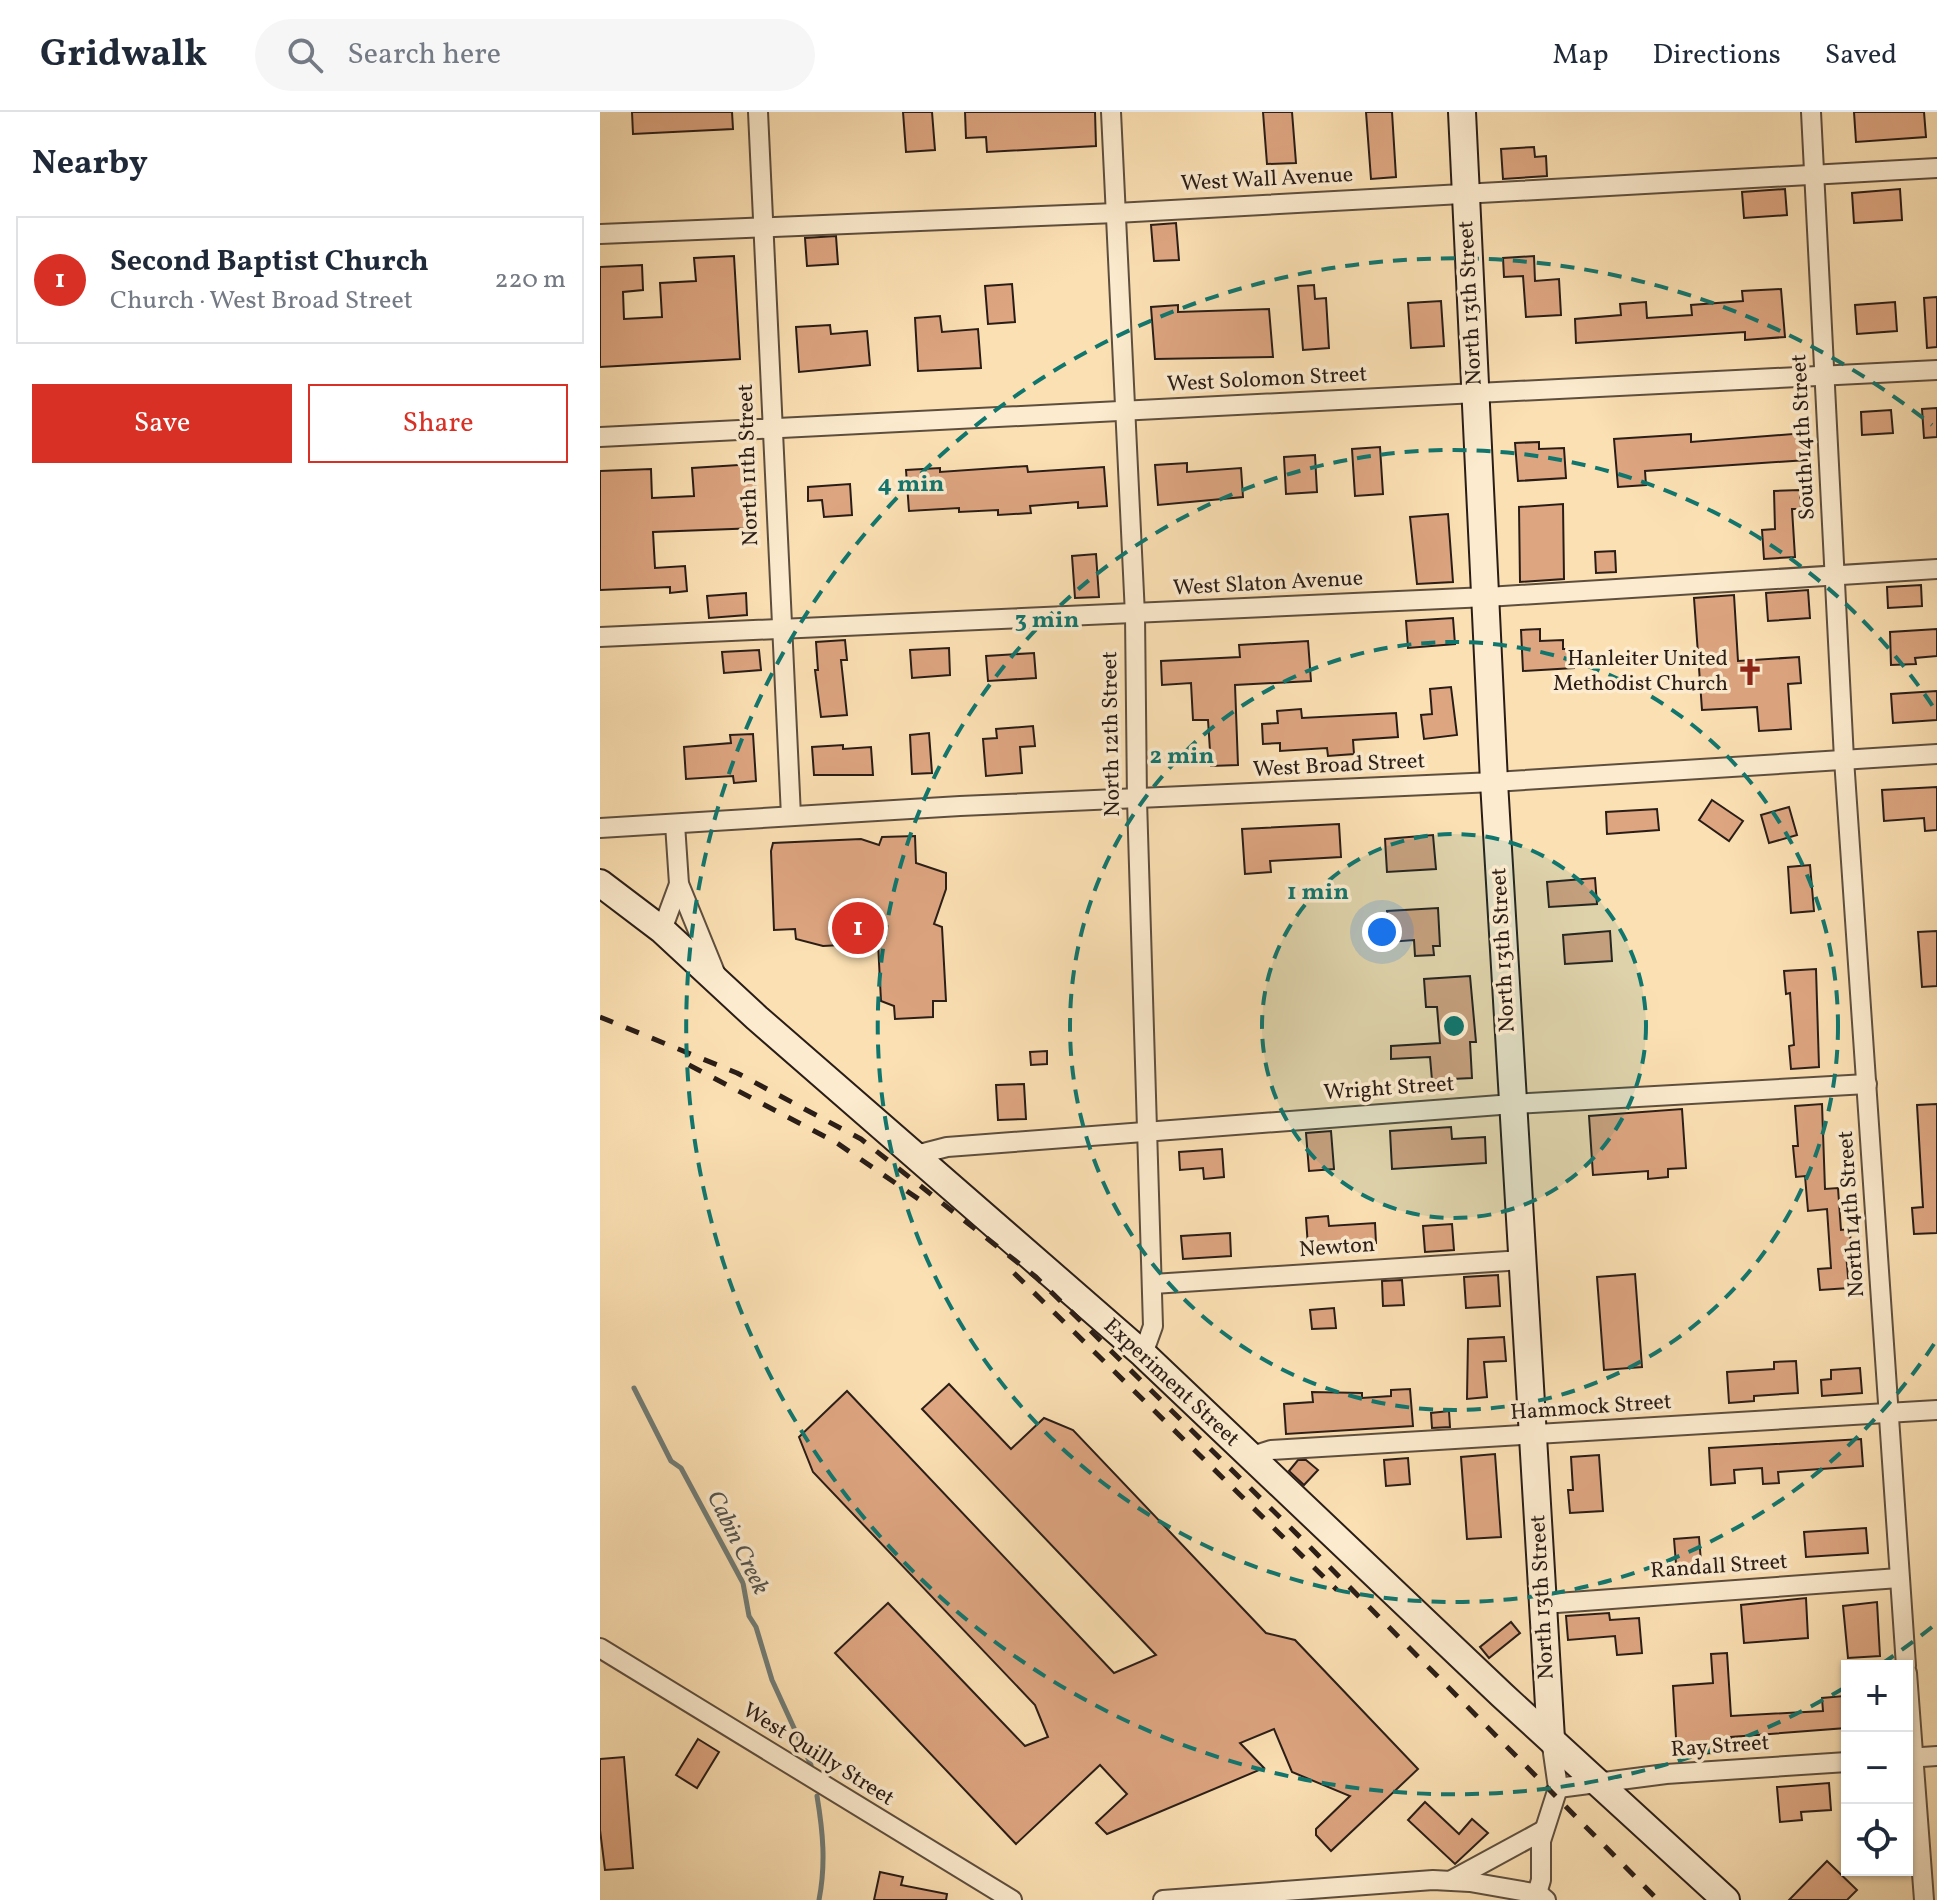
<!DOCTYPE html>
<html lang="en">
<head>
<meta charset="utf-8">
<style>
	:root { --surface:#fff; --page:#f6f6f7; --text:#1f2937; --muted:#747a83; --line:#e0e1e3; --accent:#d93025 }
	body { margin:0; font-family:Vollkorn,serif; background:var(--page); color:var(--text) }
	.controls { position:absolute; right:24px; bottom:24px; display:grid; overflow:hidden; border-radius:0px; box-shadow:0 2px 6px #0004 }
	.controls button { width:72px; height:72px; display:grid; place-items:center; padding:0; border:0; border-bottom:2px solid var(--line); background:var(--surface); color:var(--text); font:40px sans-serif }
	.you { position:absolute; left:782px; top:820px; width:28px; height:28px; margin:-20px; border:6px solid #fff; border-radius:50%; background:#1a73e8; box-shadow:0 0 0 12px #1a73e833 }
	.badge { display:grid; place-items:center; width:52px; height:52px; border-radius:50%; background:var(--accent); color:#fff; font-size:26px; font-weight:700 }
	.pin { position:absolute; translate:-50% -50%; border:4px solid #fff; box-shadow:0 2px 8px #0006 }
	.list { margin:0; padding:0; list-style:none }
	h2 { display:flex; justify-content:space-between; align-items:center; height:104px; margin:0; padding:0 32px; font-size:34px }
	h2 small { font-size:26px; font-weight:400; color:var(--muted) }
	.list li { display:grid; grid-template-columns:52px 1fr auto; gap:24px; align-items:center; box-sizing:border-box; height:128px; margin:0 16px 16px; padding:0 16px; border:2px solid var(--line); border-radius:0px }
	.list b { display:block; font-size:30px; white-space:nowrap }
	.list p { margin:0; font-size:26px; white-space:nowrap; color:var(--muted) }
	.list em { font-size:26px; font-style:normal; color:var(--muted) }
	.actions { display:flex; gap:16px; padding:24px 32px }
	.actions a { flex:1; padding:18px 0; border:2px solid var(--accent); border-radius:0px; text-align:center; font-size:28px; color:var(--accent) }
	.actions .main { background:var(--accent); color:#fff }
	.icon { flex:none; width:44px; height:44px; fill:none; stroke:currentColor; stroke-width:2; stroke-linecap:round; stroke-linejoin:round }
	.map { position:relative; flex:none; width:1337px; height:1788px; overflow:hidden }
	header { display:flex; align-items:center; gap:48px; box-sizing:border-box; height:112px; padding:0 40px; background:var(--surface); border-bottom:2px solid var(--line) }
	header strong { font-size:38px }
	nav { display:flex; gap:44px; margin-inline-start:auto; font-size:28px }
	.search { width:560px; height:72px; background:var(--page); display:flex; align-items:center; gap:20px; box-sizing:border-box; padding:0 28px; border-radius:44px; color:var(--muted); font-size:30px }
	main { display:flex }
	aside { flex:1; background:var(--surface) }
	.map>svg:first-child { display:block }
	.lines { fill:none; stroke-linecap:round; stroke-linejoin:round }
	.stream { stroke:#717c76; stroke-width:5 }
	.building { fill:#dda580; stroke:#2a1d17; stroke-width:2 }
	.street-casing { stroke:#5e4e3e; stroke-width:22 }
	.secondary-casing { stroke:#2a1d17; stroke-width:30 }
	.street { stroke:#fcebce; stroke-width:18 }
	.secondary { stroke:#fcebce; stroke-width:26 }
	.rail { stroke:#2a1d17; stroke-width:5; stroke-dasharray:14 14; stroke-linecap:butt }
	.ring { fill:none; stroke:#0f766e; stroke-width:4; stroke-dasharray:14 10 }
	.labels { text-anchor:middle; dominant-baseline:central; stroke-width:7; stroke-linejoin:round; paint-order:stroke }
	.street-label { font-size:22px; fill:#2a1d17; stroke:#fcebce }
	.poi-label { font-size:22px; fill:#2a1d17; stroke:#fcebce; text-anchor:end }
	.water-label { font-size:24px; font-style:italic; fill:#54544e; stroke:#fcebce }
	.centre { fill:#0f766e; stroke:#fcebce; stroke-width:4 }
	.ring-label { font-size:24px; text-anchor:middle; font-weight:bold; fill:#0f766e; stroke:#fcebce; stroke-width:7; stroke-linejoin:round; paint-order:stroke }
</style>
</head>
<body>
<header>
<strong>Gridwalk</strong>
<div class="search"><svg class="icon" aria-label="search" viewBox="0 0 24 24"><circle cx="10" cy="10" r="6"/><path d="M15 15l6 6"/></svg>Search here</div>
<nav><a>Map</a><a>Directions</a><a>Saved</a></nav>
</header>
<main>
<aside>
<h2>Nearby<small></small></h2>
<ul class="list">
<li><span class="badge">1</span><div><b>Second Baptist Church</b><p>Church · West Broad Street</p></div><em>220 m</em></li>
</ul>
<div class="actions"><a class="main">Save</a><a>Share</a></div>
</aside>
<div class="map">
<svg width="1337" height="1788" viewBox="0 0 1337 1788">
	<rect width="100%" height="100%" fill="#fbe0b3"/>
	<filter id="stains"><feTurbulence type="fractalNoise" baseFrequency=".0025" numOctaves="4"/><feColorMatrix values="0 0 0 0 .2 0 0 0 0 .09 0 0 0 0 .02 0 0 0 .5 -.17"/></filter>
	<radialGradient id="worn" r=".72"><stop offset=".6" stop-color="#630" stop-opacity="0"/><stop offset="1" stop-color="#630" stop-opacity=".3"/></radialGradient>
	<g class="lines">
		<!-- stream -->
		<g class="stream">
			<path d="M34 1276 71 1349 81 1356 143 1471 149 1504 156 1515 172 1568 211 1653"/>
			<path d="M217 1684C223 1720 226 1752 219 1788"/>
		</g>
	</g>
	<!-- building -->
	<g class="building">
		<path d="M32 0H132L133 17 33 22Z"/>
		<path d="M303 0H332L335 38 306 40Z"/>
		<path d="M365 0H495L496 34 387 40 386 25 366 26Z"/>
		<path d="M663 0H692L696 51 667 52Z"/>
		<path d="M766 0H792L796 65 771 67Z"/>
		<path d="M1254 0H1324L1326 25 1256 30Z"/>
		<path d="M934 35 935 45 946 44 947 64 903 67 901 37Z"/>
		<path d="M1185 77 1187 103 1144 106 1142 80Z"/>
		<path d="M1300 77 1302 108 1254 111 1252 81Z"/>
		<path d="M576 111 579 148 554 149 551 113Z"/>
		<path d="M236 124 238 152 207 154 205 126Z"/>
		<path d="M134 144 140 247 0 255V155L42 153 43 178 23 180 24 207 62 205 60 171 96 169 94 146Z"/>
		<path d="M934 144 935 169 959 167 961 203 926 205 923 164 904 165 903 146Z"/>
		<path d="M412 172 415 210 388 212 385 174Z"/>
		<path d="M714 173 715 187 726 186 729 236 703 238 698 174Z"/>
		<path d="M1181 177 1185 225 1145 228V220L976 231 975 207 1021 203 1020 192 1046 190 1047 206 1092 203 1091 193 1143 189 1142 179Z"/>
		<path d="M1337 185V235L1327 236 1324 186Z"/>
		<path d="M841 189 844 234 811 236 808 191Z"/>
		<path d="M1295 190 1297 219 1257 222 1255 193Z"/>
		<path d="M578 193V200L669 197 673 245 555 247 551 195Z"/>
		<path d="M340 204 342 220 378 217 381 256 318 259 315 206Z"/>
		<path d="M230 213 231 222 267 219 270 253 199 260 196 215Z"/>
		<path d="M1337 296V325L1324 326 1322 297Z"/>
		<path d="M1291 298 1293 321 1262 323 1261 300Z"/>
		<path d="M1205 321 1207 348 1045 359 1046 373 1018 375 1014 327 1091 322V330Z"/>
		<path d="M939 330V337L964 336 966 366 918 369 915 331Z"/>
		<path d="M780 335 783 382 755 384 752 337Z"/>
		<path d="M715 343 717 380 686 382 684 345Z"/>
		<path d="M587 351V360L641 356 643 385 558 393 555 353Z"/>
		<path d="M154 352 158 416 53 420 55 456 85 454 87 479 70 481V475L0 478V359L51 357 52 386 94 384 92 356Z"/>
		<path d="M427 354 428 360 504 355 507 394 478 396V390L430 394 431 401 398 403V398L359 400V396L309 399 306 358 340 356V360Z"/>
		<path d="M250 372 252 403 224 405 222 388 208 389V375Z"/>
		<path d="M1200 378 1201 397H1192L1195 445 1164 447 1162 418 1175 417 1174 379Z"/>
		<path d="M963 392 964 467 920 470 919 395Z"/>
		<path d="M848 402 853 470 817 472 810 405Z"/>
		<path d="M1015 439 1016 460 996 461 995 440Z"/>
		<path d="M496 442 499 485 475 486 472 444Z"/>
		<path d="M1321 473 1322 494 1288 496 1287 475Z"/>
		<path d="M1208 478 1210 506 1168 509 1166 481Z"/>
		<path d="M146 481 147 503 109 506 107 484Z"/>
		<path d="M1134 483 1138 549 1199 545 1201 571 1188 572 1191 617 1159 619 1157 595 1102 598 1094 486Z"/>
		<path d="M853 506 855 532 808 536 806 509Z"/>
		<path d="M940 517V529L963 528V537H974V556L923 559 921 518Z"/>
		<path d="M1337 517V544L1315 546 1316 552 1291 553 1290 520Z"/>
		<path d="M245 528 247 548H241L247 603 221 605 215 558H218L216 530Z"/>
		<path d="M708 529 711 569 635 573 638 653 611 654 608 608H593L591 571 562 573 561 549 640 545 639 533Z"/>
		<path d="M349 536 350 563 312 566 310 538Z"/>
		<path d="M159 538 161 558 124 561 122 540Z"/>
		<path d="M434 541 436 566 388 569 386 544Z"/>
		<path d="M851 575 857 623 824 627 821 603 832 602 830 577Z"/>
		<path d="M1337 579V608L1293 611 1291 582Z"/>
		<path d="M701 597 702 606 796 601 798 625 753 628 754 642 728 644 727 636 680 639V631L663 632 662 612 678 611 677 599Z"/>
		<path d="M433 614 435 634 420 635 422 661 386 664 383 627 397 626 396 617Z"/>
		<path d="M329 621 332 661 312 662 310 623Z"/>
		<path d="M153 622 156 669 134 671 133 664 86 667 84 635 131 631 130 623Z"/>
		<path d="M243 633V637L271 635 273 663H214L212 635Z"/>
		<path d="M1337 675V718L1325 719 1324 706 1284 709 1282 678Z"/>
		<path d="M1112 688 1143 709 1129 729 1099 708Z"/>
		<path d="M1189 695 1197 723 1169 731 1161 703Z"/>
		<path d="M1057 697 1059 718 1007 722 1006 700Z"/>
		<path d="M739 712 741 745 670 749 671 760 645 762 642 717Z"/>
		<path d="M833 723 836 757 787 760 785 727Z"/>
		<path d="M315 724 316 751 346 761V777L334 812 342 815 346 889H333V905L295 907 294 894 281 889 278 831 223 834 196 827 195 817 174 818 171 739 173 731 261 727 279 733 282 725Z"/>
		<path d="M1210 753 1214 799 1191 801 1188 755Z"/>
		<path d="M995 766 997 792 949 795 947 770Z"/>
		<path d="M838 796 840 834H833L834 843 815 844 814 828 789 830 787 799Z"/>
		<path d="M1010 819 1012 849 965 852 963 823Z"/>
		<path d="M1337 819V874L1322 875 1318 820Z"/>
		<path d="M1216 857 1219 955 1191 957 1189 934 1194 933 1190 881 1186 882 1184 859Z"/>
		<path d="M870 864 876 930H870L872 966 832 968 830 945 791 947V934L840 931 837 895H826L824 867Z"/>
		<path d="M447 939V952L431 953 430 940Z"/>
		<path d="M424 972 426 1007 398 1008 396 973Z"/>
		<path d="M1222 992 1225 1077 1238 1076 1241 1118 1250 1117 1251 1141H1246L1249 1176 1220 1178 1218 1157 1231 1156 1227 1097 1208 1099 1205 1064 1196 1065 1193 1034H1198L1195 994Z"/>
		<path d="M1337 992V1121L1314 1122 1312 1096 1323 1095 1317 993Z"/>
		<path d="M1082 997 1086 1056 1068 1057V1065L1048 1067V1059L993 1063 989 1004Z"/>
		<path d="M851 1015 852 1027 885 1025 886 1051 792 1057 790 1019Z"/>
		<path d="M731 1019 734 1057 709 1059 706 1021Z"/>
		<path d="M622 1037 624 1065 604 1067 603 1056 580 1058 579 1040Z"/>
		<path d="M728 1104 729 1114 775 1111 776 1131 708 1135 706 1106Z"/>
		<path d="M852 1112 854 1138 825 1140 823 1114Z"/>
		<path d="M630 1121 631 1144 583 1147 581 1124Z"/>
		<path d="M1035 1162 1042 1255 1004 1258 997 1165Z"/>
		<path d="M898 1163 900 1194 866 1196 864 1165Z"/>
		<path d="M802 1168 804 1193 783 1194 782 1169Z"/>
		<path d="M734 1196 736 1216 712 1217 710 1198Z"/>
		<path d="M904 1225 906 1249 884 1250 887 1285 867 1287 868 1227Z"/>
		<path d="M1196 1249 1198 1281 1154 1284V1289L1129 1291 1127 1260 1174 1257V1250Z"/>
		<path d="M1260 1256 1262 1281 1222 1284 1221 1268 1231 1267V1258Z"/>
		<path d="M349 1272 411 1337 444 1306 473 1318 666 1521 695 1528 818 1657 731 1739 716 1723V1717L750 1684 692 1660 674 1617 640 1631 664 1656 507 1722 496 1711 527 1682 500 1653 416 1732 235 1541 288 1491 425 1634 448 1625 435 1593 213 1360 199 1325 247 1279 514 1561 556 1543 322 1297Z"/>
		<path d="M810 1277 813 1314 686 1322 684 1292 713 1290 712 1280 762 1281V1286L791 1284V1278Z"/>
		<path d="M849 1299 850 1315 832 1316 831 1301Z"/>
		<path d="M1261 1327 1263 1354 1178 1360 1179 1371 1163 1372 1162 1356 1134 1358 1135 1371 1111 1373 1109 1336Z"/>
		<path d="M895 1342 901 1425 867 1427 861 1345Z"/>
		<path d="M999 1343 1003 1399 970 1401 968 1378H973L971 1345Z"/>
		<path d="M808 1346 810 1372 786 1374 784 1348Z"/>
		<path d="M698 1348H706L718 1358 704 1373 689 1359Z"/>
		<path d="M1266 1416 1268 1441 1206 1445 1204 1420Z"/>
		<path d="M1099 1425 1102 1462 1077 1464 1074 1427Z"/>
		<path d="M1206 1486 1208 1526 1144 1531 1141 1493Z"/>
		<path d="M1277 1490 1280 1544 1248 1546 1243 1494Z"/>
		<path d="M1009 1501 1010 1508 1039 1506 1042 1541 1017 1543 1015 1524 968 1528 966 1504Z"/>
		<path d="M911 1510 920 1521 889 1546 880 1535Z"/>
		<path d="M1127 1541 1131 1604 1223 1599 1222 1586 1244 1584 1246 1616 1131 1625 1132 1640 1077 1643 1073 1574 1113 1571 1111 1542Z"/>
		<path d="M98 1627 119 1640 97 1676 76 1663Z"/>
		<path d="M24 1645 33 1756 5 1758 0 1718V1647Z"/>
		<path d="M1229 1671 1231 1698 1201 1700 1202 1708 1180 1710 1177 1675Z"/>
		<path d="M825 1690 859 1722 872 1707 888 1721 855 1752 808 1708Z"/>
		<path d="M1227 1749 1257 1778 1247 1788H1189Z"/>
		<path d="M280 1760 303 1765 301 1773 347 1782 346 1788H274Z"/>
	</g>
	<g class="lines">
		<!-- street casing -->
		<g class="street-casing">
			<g id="street">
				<path d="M158 0 191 704"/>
				<path d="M511 0 535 503 537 688 553 1214 543 1242"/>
				<path d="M1211 0 1244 647 1306 1554"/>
				<path d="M0 122 516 101 1337 56"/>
				<path d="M0 325 1337 258"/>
				<path d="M0 525 887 485 1337 457"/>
				<path d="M75 712 79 772 116 863"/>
				<path d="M0 716 360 694 894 670 1337 642"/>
				<path d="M62 818 79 772"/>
				<path d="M316 1043 347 1035 913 992 1267 972"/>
				<path d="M553 1172 923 1148"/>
				<path d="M649 1345 671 1338 1337 1298"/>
				<path d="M943 1492 1299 1466"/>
				<path d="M0 1536 412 1788"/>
				<path d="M1307 1561 1324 1788"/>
				<path d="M1307 1646 1337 1644"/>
				<path d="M958 1676 1066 1662 1247 1650"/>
				<path d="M852 1768 944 1718"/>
				<path d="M563 1788 833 1768 870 1770 939 1782 946 1788"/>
				<path d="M935 1788 941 1768V1729L958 1676 951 1627"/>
			</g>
		</g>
		<!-- secondary casing -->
		<g class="secondary-casing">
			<g id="secondary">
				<path d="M862 0 894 670 951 1627"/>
				<path d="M0 771 62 818 157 906 543 1242 902 1583 1126 1788"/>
			</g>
		</g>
		<!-- street -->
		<use href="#street" class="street"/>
		<!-- secondary -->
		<use href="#secondary" class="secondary"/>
		<!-- rail -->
		<g class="rail">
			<path d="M0 905 137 961 261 1027 436 1165 709 1434 1058 1788"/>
			<path d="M89 953 237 1031 320 1088"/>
			<path d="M414 1161 737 1478"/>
		</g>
	</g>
	<!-- distance rings -->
	<circle cx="854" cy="914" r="192" fill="#0f766e" fill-opacity=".12"/>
	<g class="ring">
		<circle cx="854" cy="914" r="192"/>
		<circle cx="854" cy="914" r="384"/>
		<path d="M1334 1232A576 576 0 1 1 1334 596"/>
		<path d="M1332 1515A768 768 0 0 1 1283 1551M1244 1576A768 768 0 1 1 1332 313"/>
	</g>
	<!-- icons -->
	<defs>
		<g id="church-bare" transform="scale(2.16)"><path d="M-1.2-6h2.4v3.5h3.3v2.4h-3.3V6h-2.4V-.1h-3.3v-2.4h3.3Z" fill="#8f2418" stroke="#fcebce" stroke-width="2.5" paint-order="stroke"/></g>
	</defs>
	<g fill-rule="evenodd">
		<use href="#church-bare" x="1150" y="560"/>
	</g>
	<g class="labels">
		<!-- street labels -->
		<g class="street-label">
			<text transform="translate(667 68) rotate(-3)">West Wall Avenue</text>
			<text transform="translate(871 191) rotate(-93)">North 13th Street</text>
			<text transform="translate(667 268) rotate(-3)">West Solomon Street</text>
			<text transform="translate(1204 325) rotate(-93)">South 14th Street</text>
			<text transform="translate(149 353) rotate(-92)">North 11th Street</text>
			<text transform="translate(668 472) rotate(-3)">West Slaton Avenue</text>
			<text transform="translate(512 622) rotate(-91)">North 12th Street</text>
			<text transform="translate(739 654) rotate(-3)">West Broad Street</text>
			<text transform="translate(904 838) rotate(-93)">North 13th Street</text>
			<text transform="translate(789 977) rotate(-4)">Wright Street</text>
			<text transform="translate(1252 1102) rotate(-94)">North 14th Street</text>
			<text transform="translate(737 1136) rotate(-4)">Newton</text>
			<text transform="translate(571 1271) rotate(43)">Experiment Street</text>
			<text transform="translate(991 1296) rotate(-4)">Hammock Street</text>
			<text transform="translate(1119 1455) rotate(-4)">Randall Street</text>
			<text transform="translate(943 1485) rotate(-93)">North 13th Street</text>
			<text transform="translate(1120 1635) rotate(-4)">Ray Street</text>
			<text transform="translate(218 1643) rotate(32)">West Quilly Street</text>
		</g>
		<!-- poi labels -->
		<g class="poi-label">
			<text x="1128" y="547">Hanleiter United<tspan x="1128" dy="25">Methodist Church</tspan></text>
		</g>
		<!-- water labels -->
		<g class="water-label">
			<text transform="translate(137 1431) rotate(64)">Cabin Creek</text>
		</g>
	</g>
	<circle cx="854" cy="914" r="12" class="centre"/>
	<g class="ring-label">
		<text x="311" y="379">4 min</text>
		<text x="447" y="515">3 min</text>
		<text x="582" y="651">2 min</text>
		<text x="718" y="787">1 min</text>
	</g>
	<rect width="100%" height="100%" filter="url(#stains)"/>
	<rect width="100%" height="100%" fill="url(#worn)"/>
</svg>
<div class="controls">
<button>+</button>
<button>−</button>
<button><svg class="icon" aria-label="locate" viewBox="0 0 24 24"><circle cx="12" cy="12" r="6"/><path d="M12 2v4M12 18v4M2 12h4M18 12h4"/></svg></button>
</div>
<div class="you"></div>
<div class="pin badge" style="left:258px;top:816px">1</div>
</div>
</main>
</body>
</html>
